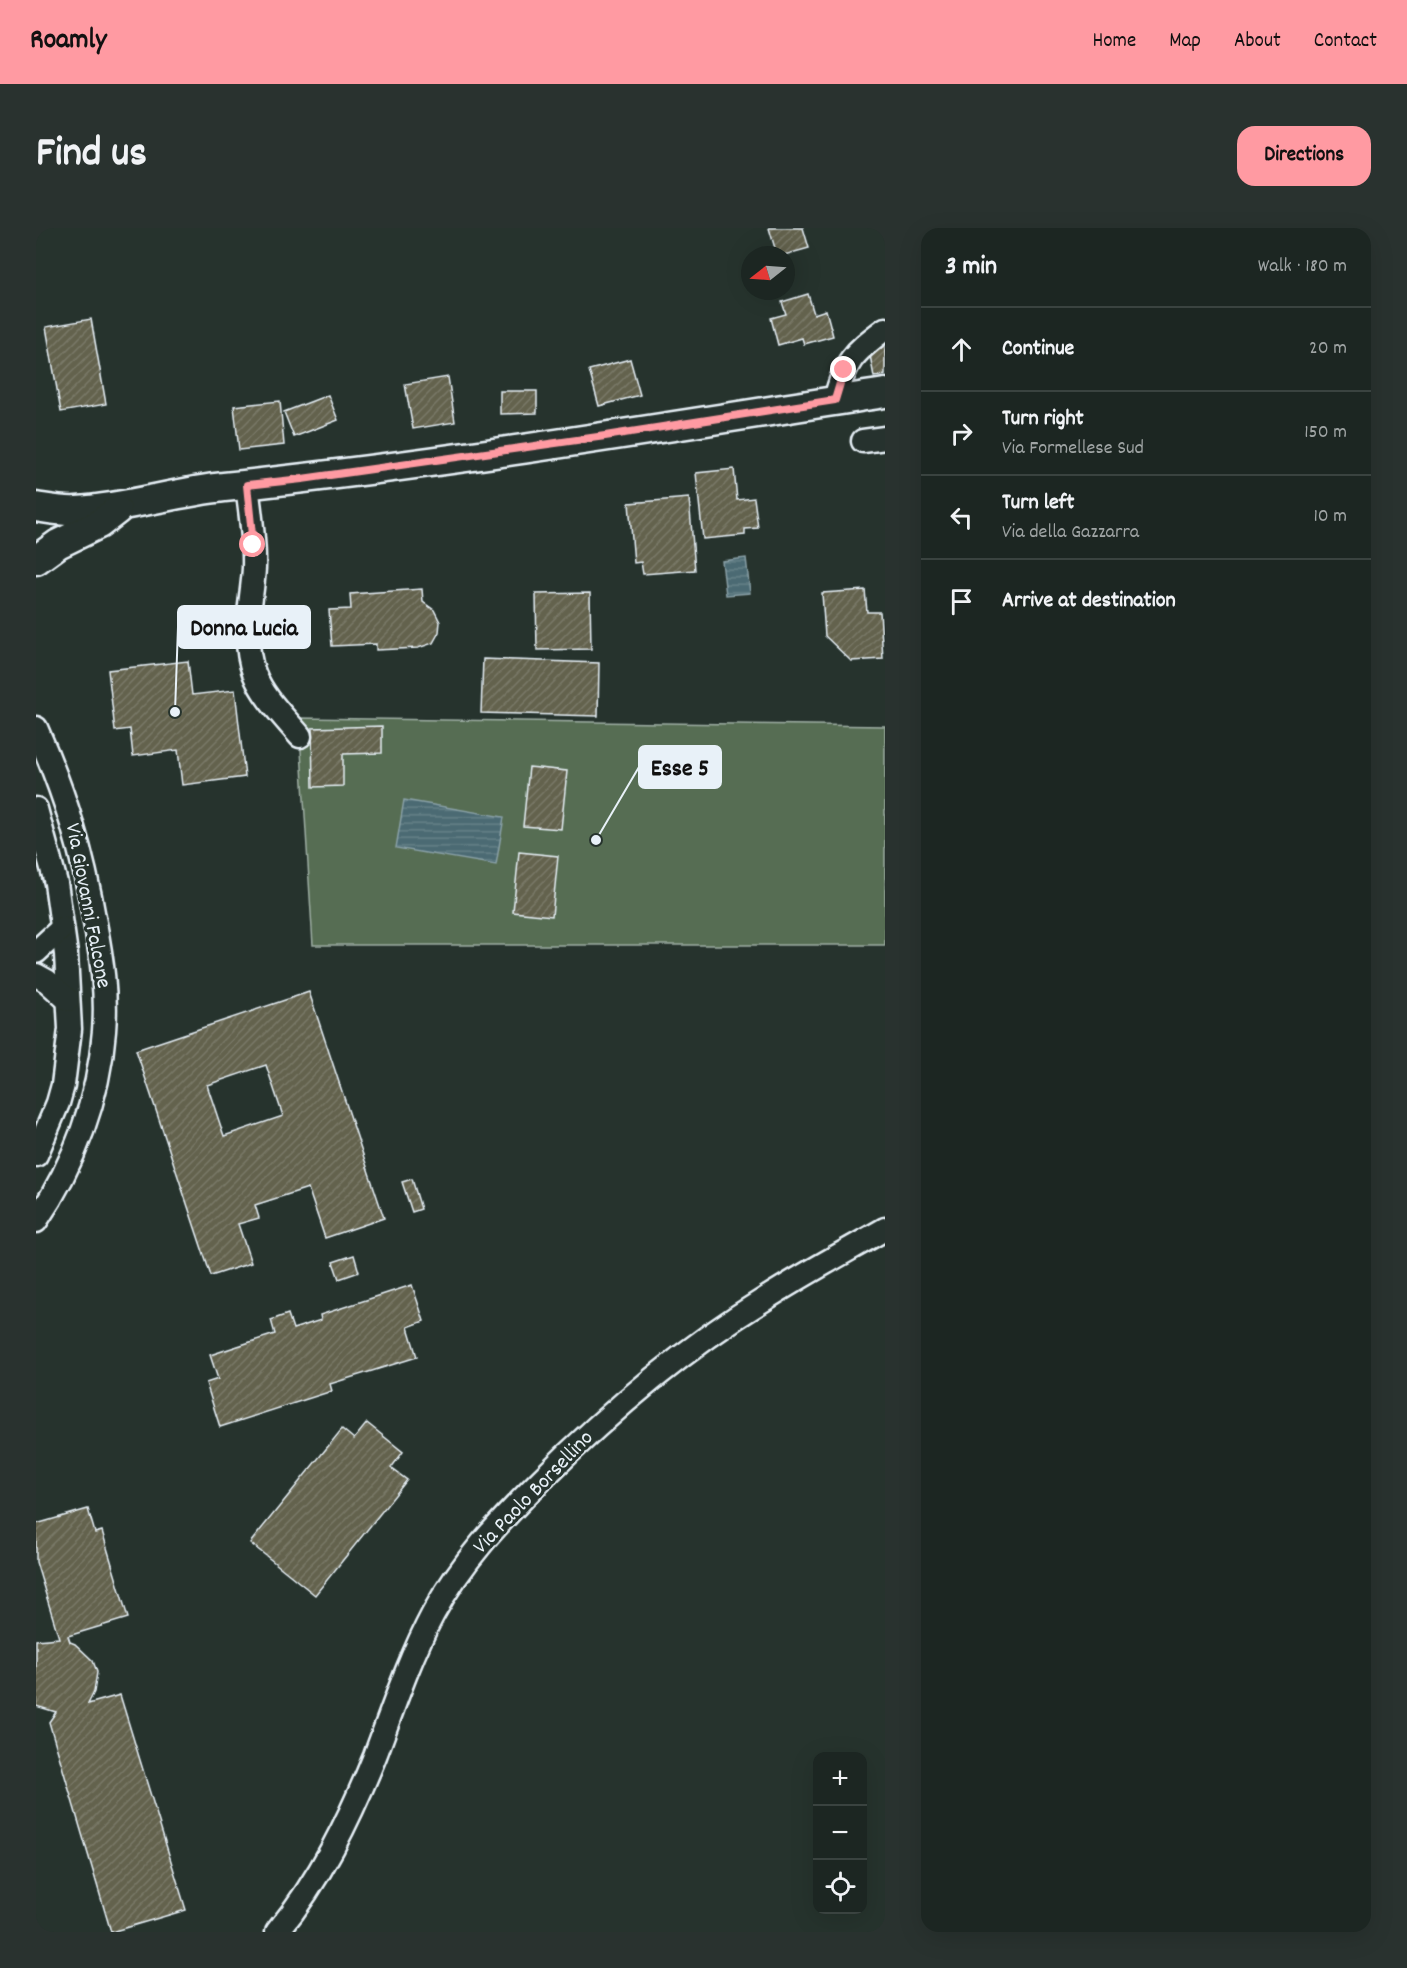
<!DOCTYPE html>
<html lang="en">
<head>
<meta charset="utf-8">
<style>
	:root { --surface:#1c2622; --page:#29322f; --text:#f1f3f6; --muted:#a0a5a5; --line:#3a4340; --accent:#ff9aa2 }
	body { margin:0; font-family:Dekko,sans-serif; background:var(--page); color:var(--text) }
	.controls { position:absolute; right:18px; bottom:18px; display:grid; overflow:hidden; border-radius:12px; box-shadow:0 6px 24px #0002 }
	.controls button { width:54px; height:54px; display:grid; place-items:center; padding:0; border:0; border-bottom:2px solid var(--line); background:var(--surface); color:var(--text); font:30px sans-serif }
	.compass { position:absolute; left:705px; top:18px; width:54px; height:54px; border-radius:50%; background:var(--surface); box-shadow:0 6px 24px #0002; rotate:253deg }
	.stop { position:absolute; width:18px; height:18px; margin:-14px; border:4px solid #ff9aa2; border-radius:50%; background:#fff }
	.stop.end { background:#ff9aa2; border-color:#fff; box-shadow:0 2px 6px #0008 }
	.list { margin:0; padding:0; list-style:none }
	h2 { display:flex; justify-content:space-between; align-items:center; height:78px; margin:0; padding:0 24px; font-size:26px }
	h2 small { font-size:20px; font-weight:400; color:var(--muted) }
	.list li { display:grid; grid-template-columns:39px 1fr auto; gap:18px; align-items:center; box-sizing:border-box; height:84px; padding:0 24px; border-top:2px solid var(--line) }
	.list b { display:block; font-size:22px; white-space:nowrap }
	.list p { margin:0; font-size:20px; white-space:nowrap; color:var(--muted) }
	.list em { font-size:20px; font-style:normal; color:var(--muted) }
	.icon { flex:none; width:33px; height:33px; fill:none; stroke:currentColor; stroke-width:2; stroke-linecap:round; stroke-linejoin:round }
	.map { position:relative; flex:none; width:849px; height:1704px; overflow:hidden; border-radius:18px }
	header { display:flex; align-items:center; gap:36px; box-sizing:border-box; height:84px; padding:0 30px; background:var(--accent); color:#111 }
	header strong { font-size:28px }
	nav { display:flex; gap:33px; margin-inline-start:auto; font-size:21px }
	.intro { display:flex; align-items:center; justify-content:space-between; box-sizing:border-box; height:144px; padding:0 36px }
	h1 { margin:0; font-size:42px }
	.button { padding:15px 27px; border-radius:18px; background:var(--accent); color:#111; font-size:21px; font-weight:700 }
	main { display:flex; gap:36px; padding:0 36px }
	aside { flex:1; background:var(--surface); border-radius:18px; box-shadow:0 6px 24px #0002 }
	.map>svg:first-child { display:block }
	.grass { fill:#566d52; stroke:#9fafa5; stroke-width:1.5 }
	.water { fill:url(#water-rules); stroke:#8aa1a8; stroke-width:1.5 }
	.building { fill:url(#building-hatch); stroke:#e8f1f8; stroke-width:1.5; fill-rule:evenodd }
	.lines { fill:none; stroke-linecap:round; stroke-linejoin:round }
	.minor-casing { stroke:#e8f1f8; stroke-width:27 }
	.tertiary-casing { stroke:#e8f1f8; stroke-width:33 }
	.minor { stroke:#26332d; stroke-width:22 }
	.tertiary { stroke:#26332d; stroke-width:28 }
	.route { stroke:#ff9aa2; stroke-width:8 }
	.labels { text-anchor:middle; dominant-baseline:central; stroke-width:6; stroke-linejoin:round; paint-order:stroke }
	.street-label { font-size:22px; fill:#e8f1f8; stroke:#26332d }
	.leader { fill:none; stroke:#e8f1f8; stroke-width:2 }
	.callout-dot { fill:#e8f1f8; stroke:#26332d; stroke-width:2 }
	.callout { fill:#e8f1f8; stroke:#e8f1f8; stroke-width:2 }
	.callout-label { font-size:24px; text-anchor:middle; font-weight:bold; fill:#111 }
</style>
</head>
<body>
<header>
<strong>Roamly</strong>
<nav><a>Home</a><a>Map</a><a>About</a><a>Contact</a></nav>
</header>
<div class="intro"><h1>Find us</h1><a class="button">Directions</a></div>
<main>
<div class="map">
<svg width="849" height="1704" viewBox="0 0 849 1704">
	<defs>
		<pattern id="water-rules" width="6" height="5" patternUnits="userSpaceOnUse" patternTransform="scale(1.5)"><rect width="6" height="5" fill="#4c6b73"/><path d="M0 2.5h6" fill="none" stroke="#668188"/></pattern>
		<pattern id="building-hatch" width="6" height="6" patternUnits="userSpaceOnUse" patternTransform="scale(1.5)"><rect width="6" height="6" fill="#63624d"/><path d="M-1 1l2-2M0 6l6-6M5 7l2-2" fill="none" stroke="#797967"/></pattern>
	</defs>
	<rect width="100%" height="100%" fill="#26332d"/>
	<filter id="ink" filterUnits="userSpaceOnUse"><feTurbulence type="fractalNoise" baseFrequency=".0167" numOctaves="2"/><feDisplacementMap in="SourceGraphic" scale="12" xChannelSelector="R" yChannelSelector="G"/><feConvolveMatrix kernelMatrix="1 2 1 2 8 2 1 2 1" color-interpolation-filters="sRGB"/></filter>
	<g filter="url(#ink)">
		<!-- grass -->
		<path class="grass" d="M263 490 849 498V717H277Z"/>
		<!-- water -->
		<g class="water">
			<path d="M710 330 714 365 690 367 686 333Z"/>
			<path d="M368 572 468 589 460 637 360 620Z"/>
		</g>
		<!-- building -->
		<g class="building">
			<path d="M733 0H767L773 20 748 27H741Z"/>
			<path d="M772 66 778 86 790 82 797 108 768 116 766 110 742 117 735 90 750 86 746 74Z"/>
			<path d="M55 91 70 176 25 184 10 99Z"/>
			<path d="M849 113V147L838 149 832 116Z"/>
			<path d="M594 131 604 167 563 178 553 142Z"/>
			<path d="M412 149 419 194 377 201 369 156Z"/>
			<path d="M464 163H501V185L464 186Z"/>
			<path d="M292 167 302 192 258 209 248 184Z"/>
			<path d="M244 173 248 217 203 222 198 178Z"/>
			<path d="M698 241 701 272 718 270 722 300 709 301V307L667 311 660 245Z"/>
			<path d="M653 270 659 342 607 346 605 334 598 335 593 275Z"/>
			<path d="M386 361 387 374 398 382 404 394 403 404 397 415 382 420 340 422V416L296 418 293 382 315 381 314 366Z"/>
			<path d="M829 362 831 384H844L847 431 815 433 789 408 786 365Z"/>
			<path d="M554 365 555 421 501 422 500 366Z"/>
			<path d="M447 431 563 435 562 488 445 485Z"/>
			<path d="M152 433 156 467 199 462 209 549 146 557 142 522 97 528 94 501 79 503 72 442Z"/>
			<path d="M346 498V525L307 526V558L277 559 276 500Z"/>
			<path d="M493 539 531 543 525 601 487 598Z"/>
			<path d="M483 624 522 628 516 688 477 684Z"/>
			<path d="M273 764 348 990 289 1010 272 960 219 977 223 990 202 996 215 1035 175 1048 100 822ZM230 837 247 888 188 908 171 857Z"/>
			<path d="M376 951 385 981 376 984 366 954Z"/>
			<path d="M318 1027 323 1044 303 1051 297 1034Z"/>
			<path d="M376 1057 388 1093 372 1099 381 1129 294 1156 296 1163 184 1199 170 1155 182 1151 174 1127 239 1106 235 1092 252 1086 257 1101 285 1092 284 1087Z"/>
			<path d="M331 1195 367 1224 355 1240 371 1252 279 1367 214 1315 306 1201 318 1211Z"/>
			<path d="M52 1281 59 1305 66 1303 92 1390 32 1408 34 1414 39 1416 57 1433 61 1444 58 1464 52 1476 84 1467 150 1682 75 1704 13 1494 20 1484 0 1478V1412L23 1410 0 1334V1296Z"/>
		</g>
		<g class="lines">
			<!-- minor casing -->
			<g class="minor-casing">
				<g id="minor">
					<path d="M799 172C809 133 817 125 849 101"/>
					<path d="M827 213 849 210"/>
					<path d="M211 257C214 284 219 312 218 340 216 375 205 410 218 445 227 469 248 489 264 508"/>
					<path d="M0 500C29 566 47 624 59 695 66 731 71 766 68 803 63 870 38 938 0 993"/>
					<path d="M0 581 20 655 30 726 34 801 27 857 22 875 0 927"/>
					<path d="M0 724 26 700"/>
					<path d="M0 747 11 753 32 772"/>
					<path d="M241 1704C284 1652 314 1590 339 1528 357 1480 373 1431 397 1386 425 1334 464 1293 505 1252 571 1186 649 1120 729 1071 768 1046 809 1024 849 1001"/>
				</g>
			</g>
			<!-- tertiary casing -->
			<g class="tertiary-casing">
				<g id="tertiary">
					<path d="M0 279C13 281 28 284 41 283 91 280 139 264 188 259 409 236 630 199 849 165"/>
					<path d="M0 332 22 316 63 296 81 282"/>
				</g>
			</g>
			<!-- minor -->
			<use href="#minor" class="minor"/>
			<!-- tertiary -->
			<use href="#tertiary" class="tertiary"/>
		</g>
	</g>
	<g class="lines" filter="url(#ink)">
		<!-- route -->
		<path class="route" d="M217 317 211 257 266 251 569 208 799 172 808 142"/>
	</g>
	<g class="labels">
		<!-- street labels -->
		<g class="street-label">
			<text transform="translate(51 678) rotate(79)">Via Giovanni Falcone</text>
			<text transform="translate(498 1265) rotate(-46)">Via Paolo Borsellino</text>
		</g>
	</g>
	<!-- callouts -->
	<path class="leader" d="M139 484L142 399M560 612L603 539"/>
	<g class="callout-dot">
		<circle cx="139" cy="484" r="6"/>
		<circle cx="560" cy="612" r="6"/>
	</g>
	<g class="callout">
		<rect x="142" y="378" width="132" height="42" rx="6"/>
		<rect x="603" y="518" width="82" height="42" rx="6"/>
	</g>
	<g class="callout-label">
		<text x="208" y="407">Donna Lucia</text>
		<text x="644" y="547">Esse 5</text>
	</g>
</svg>
<div class="controls">
<button>+</button>
<button>−</button>
<button><svg class="icon" aria-label="locate" viewBox="0 0 24 24"><circle cx="12" cy="12" r="6"/><path d="M12 2v4M12 18v4M2 12h4M18 12h4"/></svg></button>
</div>
<svg class="compass" viewBox="-18 -18 36 36"><path d="M0-13l5 13h-10z" fill="#e53935"/><path d="M0 13l5-13h-10z" fill="#a0a5a5"/></svg>
<div class="stop" style="left:217px;top:317px"></div>
<div class="stop end" style="left:808px;top:142px"></div>
</div>
<aside>
<h2>3 min<small>Walk · 180 m</small></h2>
<ul class="list">
<li><svg class="icon" aria-label="ahead" viewBox="0 0 24 24"><path d="M12 20V5M6 11l6-6 6 6"/></svg><div><b>Continue</b></div><em>20 m</em></li>
<li><svg class="icon" aria-label="right" viewBox="0 0 24 24"><path d="M7 20v-9h11M14 6l5 5-5 5"/></svg><div><b>Turn right</b><p>Via Formellese Sud</p></div><em>150 m</em></li>
<li><svg class="icon" aria-label="left" viewBox="0 0 24 24"><path d="M17 20v-9H6M10 6l-5 5 5 5"/></svg><div><b>Turn left</b><p>Via della Gazzarra</p></div><em>10 m</em></li>
<li><svg class="icon" aria-label="arrive" viewBox="0 0 24 24"><path d="M6 21V4h12l-3 4 3 4H6"/></svg><div><b>Arrive at destination</b></div></li>
</ul>
</aside>
</main>
</body>
</html>
